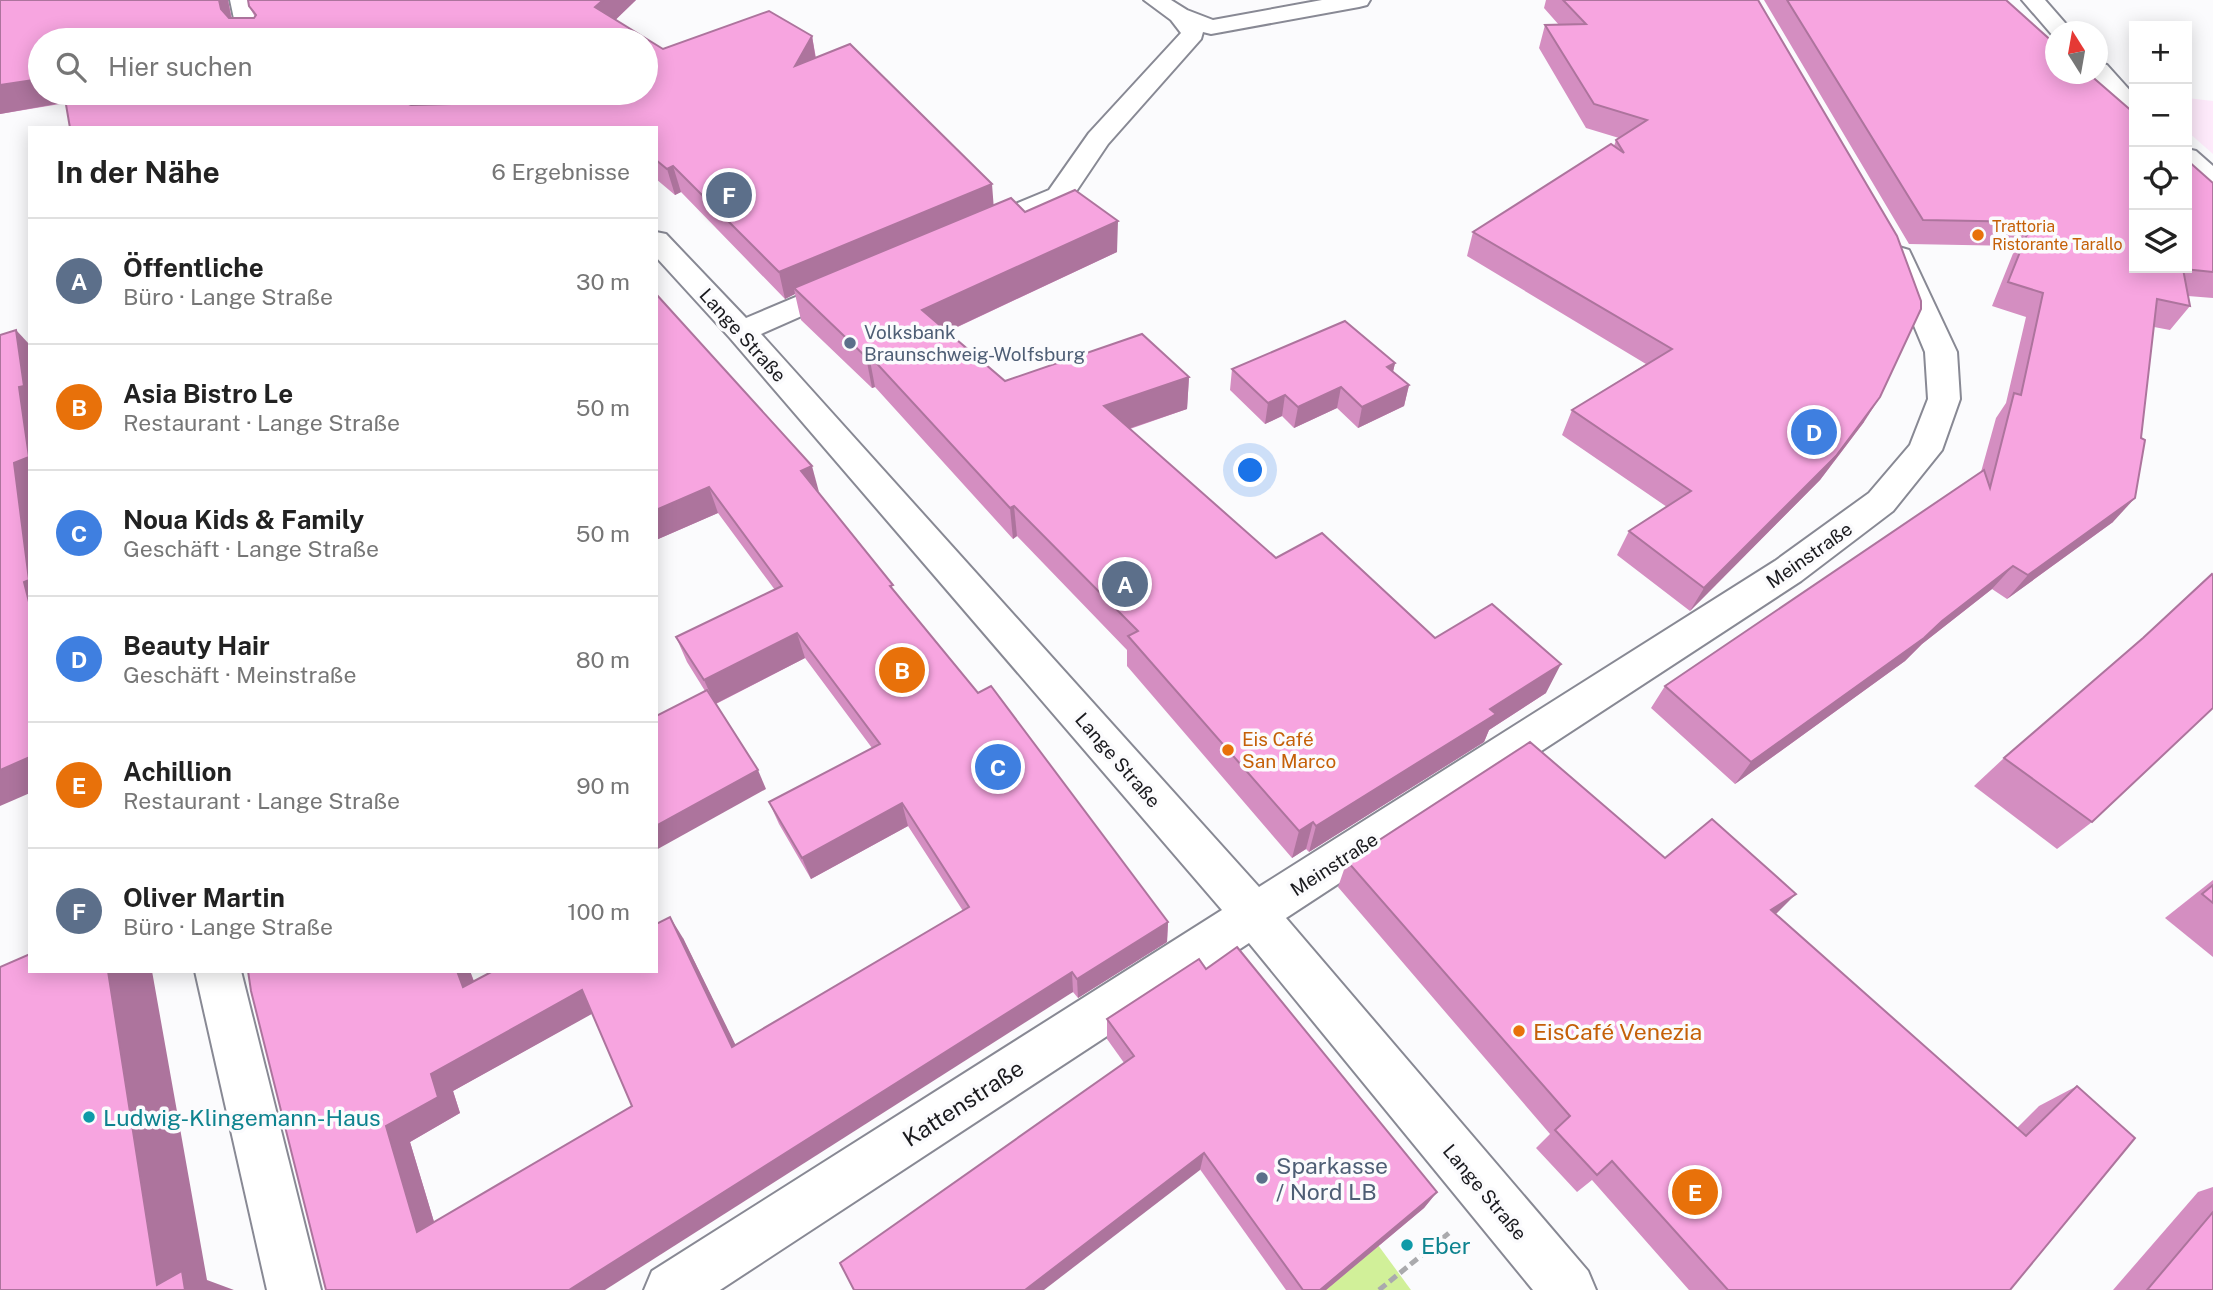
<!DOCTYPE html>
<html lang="de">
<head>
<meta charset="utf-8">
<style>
	:root { --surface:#fff; --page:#f2f2f2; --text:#222; --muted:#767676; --line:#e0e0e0; --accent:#0b8043 }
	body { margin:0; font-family:"Public Sans",sans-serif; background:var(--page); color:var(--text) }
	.controls { position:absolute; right:21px; top:21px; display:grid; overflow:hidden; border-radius:0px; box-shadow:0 4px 18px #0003 }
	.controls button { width:63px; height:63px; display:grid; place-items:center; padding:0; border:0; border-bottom:2px solid var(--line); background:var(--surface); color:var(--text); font:35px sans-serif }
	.compass { position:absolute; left:2045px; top:21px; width:63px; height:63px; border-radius:50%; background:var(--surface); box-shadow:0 4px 18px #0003; rotate:349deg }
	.you { position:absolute; left:1251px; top:471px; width:24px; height:24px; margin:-18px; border:5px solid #fff; border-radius:50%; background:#1a73e8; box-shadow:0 0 0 10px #1a73e833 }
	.badge { display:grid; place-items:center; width:46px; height:46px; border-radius:50%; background:var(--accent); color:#fff; font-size:23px; font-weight:700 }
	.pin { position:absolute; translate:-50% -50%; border:4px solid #fff; box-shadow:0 2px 7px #0006 }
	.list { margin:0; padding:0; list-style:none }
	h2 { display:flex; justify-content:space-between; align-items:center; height:91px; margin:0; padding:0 28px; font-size:30px }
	h2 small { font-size:23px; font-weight:400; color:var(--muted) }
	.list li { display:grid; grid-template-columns:46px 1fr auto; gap:21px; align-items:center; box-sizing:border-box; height:126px; padding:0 28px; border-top:2px solid var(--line) }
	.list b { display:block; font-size:26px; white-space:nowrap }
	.list p { margin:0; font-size:23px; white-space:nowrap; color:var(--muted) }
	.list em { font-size:23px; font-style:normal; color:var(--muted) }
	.icon { flex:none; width:38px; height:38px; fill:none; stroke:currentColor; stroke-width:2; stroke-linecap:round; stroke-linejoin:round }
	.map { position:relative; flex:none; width:2213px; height:1290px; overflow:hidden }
	.search { position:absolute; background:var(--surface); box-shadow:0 4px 18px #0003; left:28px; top:28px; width:630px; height:77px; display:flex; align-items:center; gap:18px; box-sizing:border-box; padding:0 24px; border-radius:38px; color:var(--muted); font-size:26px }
	.panel { position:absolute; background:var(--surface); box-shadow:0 4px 18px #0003; left:28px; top:126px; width:630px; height:847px; border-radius:0px }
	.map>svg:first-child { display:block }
	.commercial { fill:#feeafb }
	.green { fill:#d1f099 }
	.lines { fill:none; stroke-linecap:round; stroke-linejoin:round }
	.minor-casing { stroke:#888994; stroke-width:4 }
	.path { stroke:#aaaaad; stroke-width:5; stroke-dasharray:9 4.5; stroke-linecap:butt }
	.minor { fill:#fff; fill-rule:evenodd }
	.wall { fill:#d48ec1; fill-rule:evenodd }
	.shaded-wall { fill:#ad749d }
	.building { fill:#f7a5e0; stroke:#ad749d; stroke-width:2; fill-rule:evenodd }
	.food-dot { fill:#e8710a; stroke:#fbfbfd; stroke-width:2.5 }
	.service-dot { fill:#5c6f8a; stroke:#fbfbfd; stroke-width:2.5 }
	.culture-dot { fill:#0f9aa8; stroke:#fbfbfd; stroke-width:2.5 }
	.labels { text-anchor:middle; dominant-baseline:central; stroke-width:7; stroke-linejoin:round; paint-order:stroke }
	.far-food-label { font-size:16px; fill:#c56008; stroke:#fbfbfd; text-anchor:start }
	.service-label { font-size:19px; fill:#4e5e75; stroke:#fbfbfd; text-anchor:start }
	.street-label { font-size:19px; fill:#1a1a1e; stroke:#fbfbfd }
	.food-label { font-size:19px; fill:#c56008; stroke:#fbfbfd; text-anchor:start }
	.near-food-label { font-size:23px; fill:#c56008; stroke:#fbfbfd; text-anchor:start }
	.near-street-label { font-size:23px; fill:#1a1a1e; stroke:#fbfbfd }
	.near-culture-label { font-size:23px; fill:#0d838f; stroke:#fbfbfd; text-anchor:start }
	.near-service-label { font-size:23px; fill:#4e5e75; stroke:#fbfbfd; text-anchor:start }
</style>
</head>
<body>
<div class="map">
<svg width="2213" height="1290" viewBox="0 0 2213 1290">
	<rect width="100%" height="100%" fill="#fbfbfd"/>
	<!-- commercial -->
	<path class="commercial" d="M2187 98 2213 101V154L2187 131Z"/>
	<!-- green -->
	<path class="green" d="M1378 1245 1411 1290H1325Z"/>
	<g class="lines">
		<!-- minor casing -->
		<g class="minor-casing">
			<g id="minor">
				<path d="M230 0H252L260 32 267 40H243L237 33Z"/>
				<path d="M1144 0H1171L1187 10 1213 20 1322 0H1370L1367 5 1359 7 1211 34 1203 32 1201 39 1108 144 1069 202 985 237 975 239 965 237 961 231 965 225 1049 190 1089 133 1181 33 1171 20Z"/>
				<path d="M2022 0H2045L2073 32H2056L2054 37Z"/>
				<path d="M2098 63 2107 65 2134 95V118L2125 115 2088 74H2098Z"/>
				<path d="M2187 149 2196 151 2213 166V188L2203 186 2187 171Z"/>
				<path d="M656 232 666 234 746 318 836 280 846 277 856 280 861 286 856 292 761 334 1259 887 1775 561 1869 493 1910 445 1928 399 1925 352 1885 256 1889 250 1899 247 1909 250 1957 352 1960 399 1942 450 1893 511 1801 581 1286 918 1588 1271 1596 1290H1533L1249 943 720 1290H644L652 1271 1222 910 730 338 656 257Z"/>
				<path d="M195 971H241L321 1290H267Z"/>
			</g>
		</g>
		<!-- path -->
		<path class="path" d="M1379 1290 1449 1233"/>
		<!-- minor -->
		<use href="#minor" class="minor"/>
	</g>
	<!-- wall -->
	<g class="wall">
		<path d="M0 0H228L232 18H254L255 17 249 6 248 0H636L615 20 663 49 812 36 816 58 994 205 1025 212 1117 252 947 332 1005 381 1189 377 1187 409 1130 429 1276 558 1546 693 1489 730 1484 742 1309 852 1306 849 1292 858 1127 666V650L1017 536 1013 539 875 387 872 388 801 320 795 294 785 299 681 192 675 195 656 179V128L66 103 0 114ZM40 40H646V93H390L419 105H411L40 93Z"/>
		<path d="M1546 0H1758L1864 422 1820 480 1690 611 1617 555 1629 531 1667 507 1562 435 1572 410 1646 364 1467 256 1473 232 1614 146 1616 140 1619 138 1586 128 1539 48 1545 25H1559L1544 8Z"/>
		<path d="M1764 0H2006L2213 183V298L2188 296 2190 306 2170 330 2154 327 2113 522 2007 599 1992 589 1922 644 1905 661 1735 784 1651 708 1665 686 1981 472 1996 418 2006 403 2026 317 1992 306 2016 246 1909 244Z"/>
		<path d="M656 294 818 492 894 591 978 693 1168 922 1167 942 1078 998 1073 992 326 1290 248 971H470L474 981 656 971 683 938 735 1045 963 911 908 826 811 879 779 824 769 802 872 748 805 658 716 704 766 789 687 662 676 637 775 590 718 513 656 540ZM592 1013 632 1106 434 1222 410 1142 460 1113 453 1091Z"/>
		<path d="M1395 363 1393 372 1409 385 1404 406 1358 428 1337 408 1294 428 1282 416 1265 424 1230 390 1232 369Z"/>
		<path d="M2139 642 2092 822 2057 849 1974 786 2004 758Z"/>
		<path d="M1665 858 1776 914 2017 1128 2039 1106 2077 1086 2010 1290H1689L1592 1180 1577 1192 1536 1148 1550 1134 1338 887 1347 861Z"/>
		<path d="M2213 880V957L2165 918Z"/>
		<path d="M1206 969 1437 1192 1424 1208 1326 1290H1286L1107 1039V1019Z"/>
		<path d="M2213 1187V1290H2113L2198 1192Z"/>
	</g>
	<!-- shaded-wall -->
	<g class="shaded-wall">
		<path d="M219 0H228L234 34 221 9Z"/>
		<path d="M603 0H636L603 32 595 7Z"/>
		<path d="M812 36 816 61 795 66Z"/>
		<path d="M40 79V93H73L78 100 0 114V85Z"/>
		<path d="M213 93H252L221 126 206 104V101Z"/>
		<path d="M673 166 681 192 675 195 667 169Z"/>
		<path d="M992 184 994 210 794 288 795 294 785 299 779 272Z"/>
		<path d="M1118 221 1117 252 927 341 922 310Z"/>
		<path d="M16 330 30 345V606L24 582 14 463Z"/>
		<path d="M869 355 875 387 872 388 866 357Z"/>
		<path d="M1395 363 1390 384 1387 367Z"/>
		<path d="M1189 377 1187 409 1104 437V406Z"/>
		<path d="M1409 385 1404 406 1358 428 1362 407Z"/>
		<path d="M1341 387 1337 408 1294 428 1298 407Z"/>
		<path d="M1285 395 1282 416 1265 424 1268 403Z"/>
		<path d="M1880 397 1864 422 1820 480 1690 611 1704 588Z"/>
		<path d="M812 466 819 492 801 471Z"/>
		<path d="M709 487 718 513 656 540V510Z"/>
		<path d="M2135 498 2113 522 2007 599 2028 575Z"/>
		<path d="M1014 506 1017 536 1013 539 1010 508Z"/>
		<path d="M2013 566 1992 589 1922 644 1905 661 1735 784 1751 762 1942 621Z"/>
		<path d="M797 633 805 658 715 704 704 680Z"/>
		<path d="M1561 664 1546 693 1489 730 1484 742 1309 852 1316 826 1490 709Z"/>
		<path d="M30 757V793L0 806V770Z"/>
		<path d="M758 770 766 789 656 850V826Z"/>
		<path d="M902 803 908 826 811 879 802 858Z"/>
		<path d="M1313 822 1306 849 1292 858 1299 831Z"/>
		<path d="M1796 894 1771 919V910Z"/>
		<path d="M670 917 683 938 745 1064 732 1047Z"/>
		<path d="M1168 922 1167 942 1078 998 1077 979Z"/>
		<path d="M108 971H152L207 1280 234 1290H171L157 1285Z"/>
		<path d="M457 971H470L483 1007 463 987Z"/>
		<path d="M1072 972 1073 992 605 1290H569Z"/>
		<path d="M582 990 599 1010 453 1091 460 1113 410 1142 441 1245 417 1232 386 1126 431 1074Z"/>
		<path d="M1204 1153 1200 1170 1044 1290H1025Z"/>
		<path d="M1437 1192 1424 1208 1326 1290H1320Z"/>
	</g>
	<!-- building -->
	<g class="building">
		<path d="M0 0H219L221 9 229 18H254L256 15 249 6 248 0H603L595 7 663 49 769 11 812 36 795 66 850 44 992 184 779 272 673 166 667 169 656 160V128H70L64 93H213L206 101V104H237L248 93H382L411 105 450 104 445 95 439 93H646V40H40V79L0 85Z"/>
		<path d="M1563 0H1758L1897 236 1921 301V309L1880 397 1836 456 1704 588 1629 531 1691 491 1572 410 1672 349 1473 232 1611 144 1624 153 1616 140 1647 120 1594 104 1545 25 1586 24Z"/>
		<path d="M1787 0H2006L2055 44V74H2089L2134 113V268H2187V160L2213 183V272L2183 269 2190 306 2157 299 2141 438 2145 440 2135 498 2028 575 2013 566 1942 621 1924 638 1751 762 1665 686 1984 470 1990 488 2014 393 2021 395 2043 293 2008 282 2032 222 1923 220Z"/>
		<path d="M1075 190 1118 221 922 310 1005 381 1142 334 1189 377 1104 406 1276 558 1322 533 1435 638 1492 604 1561 664 1490 709 1496 714 1316 826 1313 822 1299 831 1128 636 1138 631 1014 506 1010 508 869 355 866 357 794 288 1011 198 1025 212Z"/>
		<path d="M656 294 812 466 801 471 893 585 890 586 978 693 991 686 1168 922 1077 979 1072 972 569 1290H326L251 991 248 971H457L463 987 493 971H656V924L670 917 732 1047 969 907 902 803 802 858 769 802 880 744 797 633 704 680 676 637 782 586 709 487 656 510ZM582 990 632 1106 417 1232 386 1126 438 1097 431 1074Z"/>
		<path d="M1345 321 1395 363 1387 367 1409 385 1362 407 1341 387 1298 407 1285 395 1268 403 1232 369Z"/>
		<path d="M16 330 24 386 19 387 29 457 14 463 29 580 24 582 30 606V757L0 770V335Z"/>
		<path d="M2212 574 2213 575V708L2092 822 2004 758 2143 638Z"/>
		<path d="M707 690 758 770 656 826V716Z"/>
		<path d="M1530 742 1665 858 1712 819 1796 894 1771 910 2026 1136 2077 1086 2135 1138 2010 1290H1728L1612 1161 1597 1175 1555 1130 1570 1116 1347 861Z"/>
		<path d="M2213 885V903L2202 894Z"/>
		<path d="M1237 947 1437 1192 1320 1290H1303L1204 1153 1025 1290H854L840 1263 1134 1056 1107 1019 1199 959 1206 969Z"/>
		<path d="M30 954V971H108L157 1285 182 1271 185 1290H0V967Z"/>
		<path d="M2213 1212V1290H2147Z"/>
	</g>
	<!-- markers -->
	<g class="food-dot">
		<circle cx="1978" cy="235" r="7"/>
		<circle cx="1228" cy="750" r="7"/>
		<circle cx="1519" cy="1031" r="7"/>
	</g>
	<g class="service-dot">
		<circle cx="850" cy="343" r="7"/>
		<circle cx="1262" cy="1178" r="7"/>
	</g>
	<g class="culture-dot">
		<circle cx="89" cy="1117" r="7"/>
		<circle cx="1407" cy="1245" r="7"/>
	</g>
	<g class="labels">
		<!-- far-food labels -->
		<g class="far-food-label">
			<text x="1992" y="226">Trattoria<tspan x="1992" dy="18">Ristorante Tarallo</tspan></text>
		</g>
		<!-- service labels -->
		<g class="service-label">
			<text x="864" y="332">Volksbank<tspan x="864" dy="22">Braunschweig-Wolfsburg</tspan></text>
		</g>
		<!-- street labels -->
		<g class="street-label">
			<text transform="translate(743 335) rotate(48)">Lange Straße</text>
			<text transform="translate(1809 555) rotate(-35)">Meinstraße</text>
			<text transform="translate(1118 760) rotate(49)">Lange Straße</text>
			<text transform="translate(1334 864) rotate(-33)">Meinstraße</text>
			<text transform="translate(1485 1192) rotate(50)">Lange Straße</text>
		</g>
		<!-- food labels -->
		<g class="food-label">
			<text x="1242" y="739">Eis Café<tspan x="1242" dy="22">San Marco</tspan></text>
		</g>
		<!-- near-food labels -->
		<g class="near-food-label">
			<text x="1533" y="1031">EisCafé Venezia</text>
		</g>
		<!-- near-street labels -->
		<g class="near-street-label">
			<text transform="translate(963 1103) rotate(-33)">Kattenstraße</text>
		</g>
		<!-- near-culture labels -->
		<g class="near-culture-label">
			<text x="103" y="1117">Ludwig-Klingemann-Haus</text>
			<text x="1421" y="1245">Eber</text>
		</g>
		<!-- near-service labels -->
		<g class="near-service-label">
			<text x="1276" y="1165">Sparkasse<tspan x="1276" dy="26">/ Nord LB</tspan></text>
		</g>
	</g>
</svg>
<div class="controls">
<button>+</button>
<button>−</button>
<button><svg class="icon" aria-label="locate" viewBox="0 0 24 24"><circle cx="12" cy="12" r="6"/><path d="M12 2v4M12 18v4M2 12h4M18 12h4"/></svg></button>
<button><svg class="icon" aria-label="layers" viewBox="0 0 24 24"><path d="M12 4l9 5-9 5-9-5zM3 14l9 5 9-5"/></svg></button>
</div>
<svg class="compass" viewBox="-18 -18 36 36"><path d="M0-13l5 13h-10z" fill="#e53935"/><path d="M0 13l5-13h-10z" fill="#767676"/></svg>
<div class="you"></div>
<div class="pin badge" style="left:1125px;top:584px;background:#5c6f8a">A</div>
<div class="pin badge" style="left:902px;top:670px;background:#e8710a">B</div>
<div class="pin badge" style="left:998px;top:767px;background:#3f7fe0">C</div>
<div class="pin badge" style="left:1814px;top:432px;background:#3f7fe0">D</div>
<div class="pin badge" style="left:1695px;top:1192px;background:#e8710a">E</div>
<div class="pin badge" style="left:729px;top:195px;background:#5c6f8a">F</div>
<div class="search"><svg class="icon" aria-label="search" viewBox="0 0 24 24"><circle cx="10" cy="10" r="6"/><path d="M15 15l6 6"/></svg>Hier suchen</div>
<section class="panel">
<h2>In der Nähe<small>6 Ergebnisse</small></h2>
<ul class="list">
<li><span class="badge" style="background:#5c6f8a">A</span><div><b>Öffentliche</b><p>Büro · Lange Straße</p></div><em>30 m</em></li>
<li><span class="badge" style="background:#e8710a">B</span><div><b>Asia Bistro Le</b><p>Restaurant · Lange Straße</p></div><em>50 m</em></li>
<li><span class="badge" style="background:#3f7fe0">C</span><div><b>Noua Kids &amp; Family</b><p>Geschäft · Lange Straße</p></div><em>50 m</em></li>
<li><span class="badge" style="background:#3f7fe0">D</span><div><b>Beauty Hair</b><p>Geschäft · Meinstraße</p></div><em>80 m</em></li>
<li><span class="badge" style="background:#e8710a">E</span><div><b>Achillion</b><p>Restaurant · Lange Straße</p></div><em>90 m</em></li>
<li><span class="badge" style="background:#5c6f8a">F</span><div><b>Oliver Martin</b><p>Büro · Lange Straße</p></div><em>100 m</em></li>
</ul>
</section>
</div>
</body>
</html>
